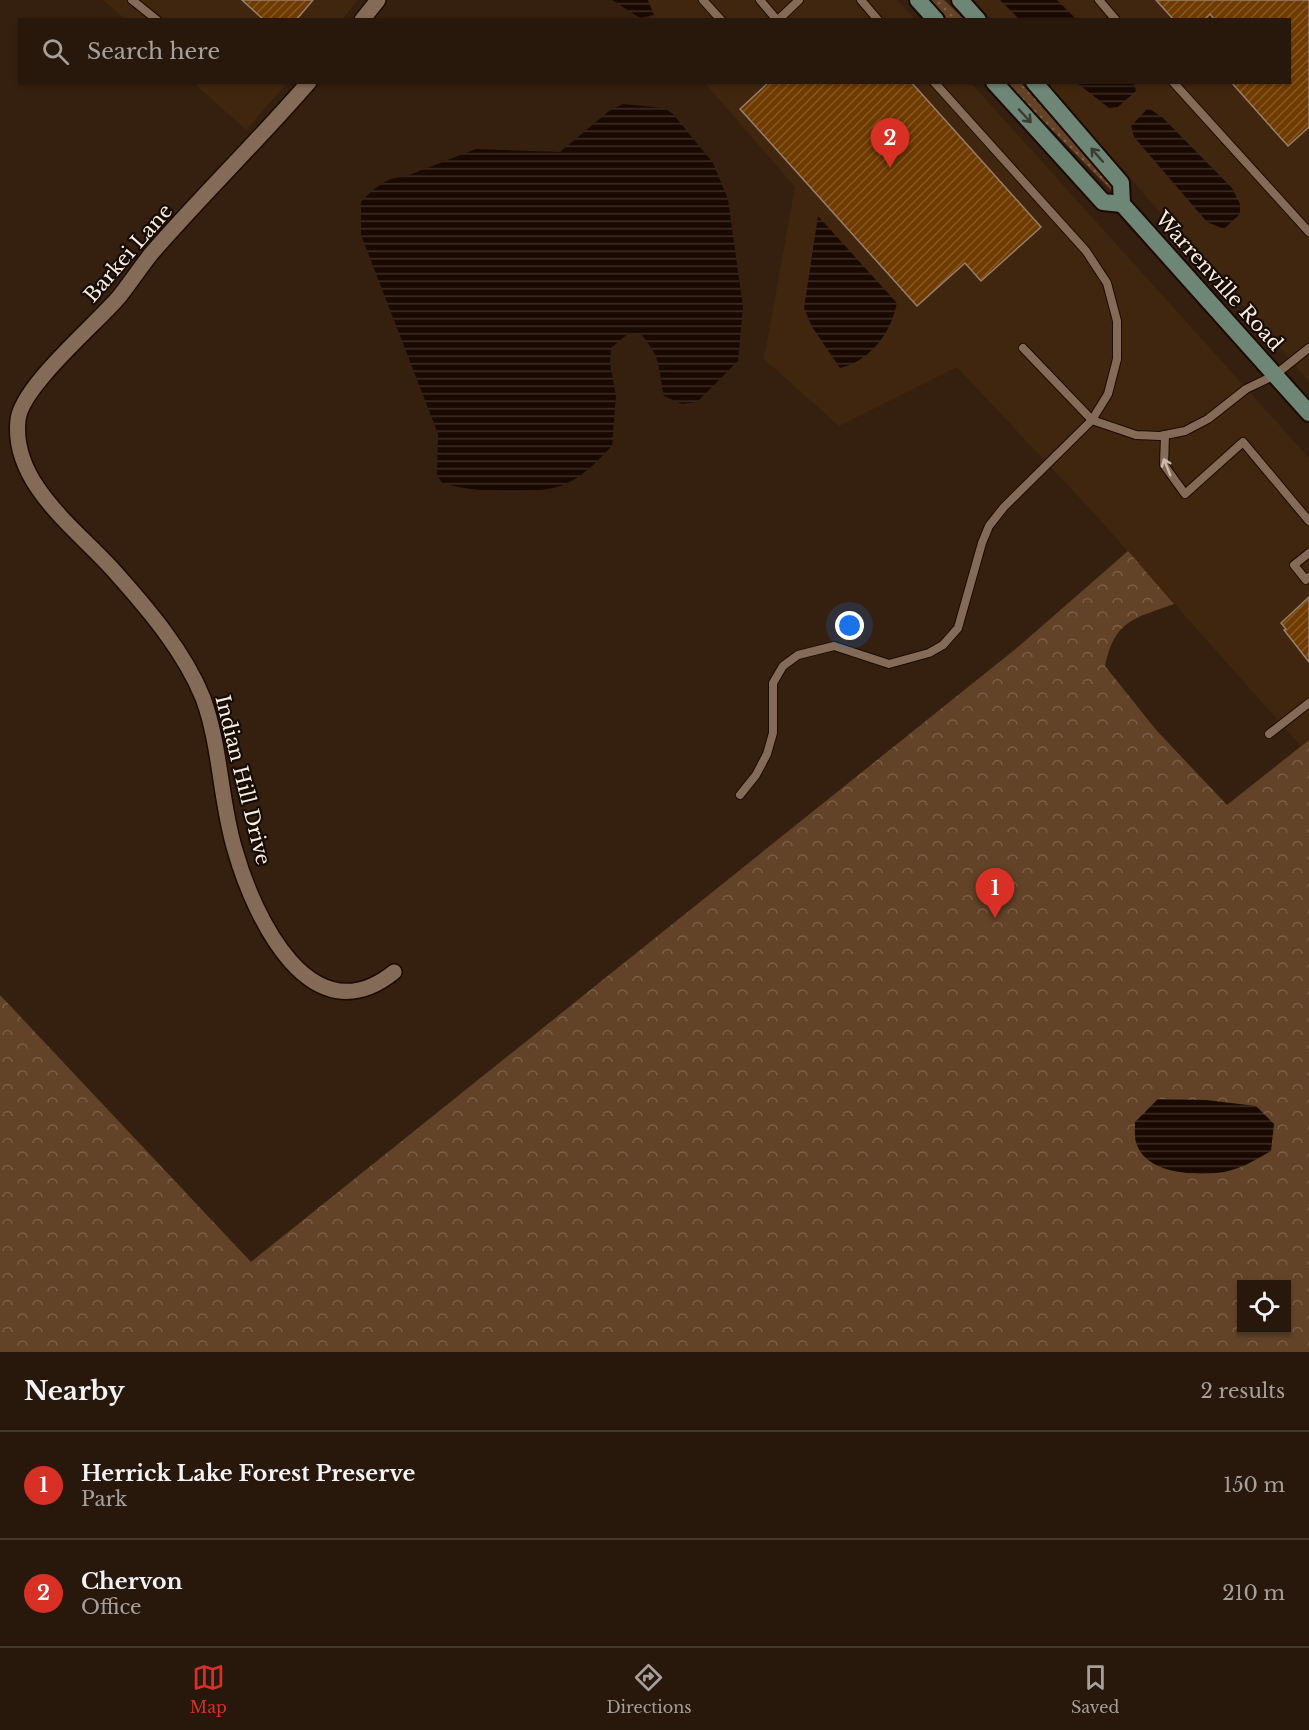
<!DOCTYPE html>
<html lang="en">
<head>
<meta charset="utf-8">
<style>
	:root { --surface:#28180b; --page:#302114; --text:#f1f3f6; --muted:#a5a09d; --line:#44372c; --accent:#d93025 }
	body { margin:0; font-family:"Libre Baskerville",serif; background:var(--page); color:var(--text) }
	.controls { position:absolute; right:18px; bottom:18px; display:grid; overflow:hidden; border-radius:0px; box-shadow:0 2px 4px #0004 }
	.controls button { width:54px; height:54px; display:grid; place-items:center; padding:0; border:0; border-bottom:2px solid var(--line); background:var(--surface); color:var(--text); font:30px sans-serif }
	.you { position:absolute; left:850px; top:626px; width:21px; height:21px; margin:-15px; border:4px solid #fff; border-radius:50%; background:#1a73e8; box-shadow:0 0 0 9px #1a73e833 }
	.badge { display:grid; place-items:center; width:39px; height:39px; border-radius:50%; background:var(--accent); color:#fff; font-size:20px; font-weight:700 }
	.pin { position:absolute; translate:-50% -50px; filter:drop-shadow(0 2px 3px #0008) }
	.pin::after { content:''; position:absolute; top:32px; width:21px; height:18px; background:inherit; clip-path:polygon(0 0,100% 0,50% 100%) }
	.list { margin:0; padding:0; list-style:none }
	h2 { display:flex; justify-content:space-between; align-items:center; height:78px; margin:0; padding:0 24px; font-size:26px }
	h2 small { font-size:20px; font-weight:400; color:var(--muted) }
	.list li { display:grid; grid-template-columns:39px 1fr auto; gap:18px; align-items:center; box-sizing:border-box; height:108px; padding:0 24px; border-top:2px solid var(--line) }
	.list b { display:block; font-size:22px; white-space:nowrap }
	.list p { margin:0; font-size:20px; white-space:nowrap; color:var(--muted) }
	.list em { font-size:20px; font-style:normal; color:var(--muted) }
	.icon { flex:none; width:33px; height:33px; fill:none; stroke:currentColor; stroke-width:2; stroke-linecap:round; stroke-linejoin:round }
	.map { position:relative; flex:none; width:1309px; height:1352px; overflow:hidden }
	.search { position:absolute; background:var(--surface); box-shadow:0 2px 4px #0004; left:18px; right:18px; top:18px; height:66px; display:flex; align-items:center; gap:15px; box-sizing:border-box; padding:0 21px; border-radius:0px; color:var(--muted); font-size:22px }
	.sheet { height:294px; background:var(--surface) }
	nav { display:flex; justify-content:space-around; align-items:center; box-sizing:border-box; height:84px; border-top:2px solid var(--line); background:var(--surface); font-size:16px; color:var(--muted) }
	nav a { display:grid; justify-items:center; gap:3px }
	nav .on { color:var(--accent) }
	.map>svg:first-child { display:block }
	.built { fill:#40260f }
	.grass { fill:url(#grass-dots) }
	.forest { fill:url(#forest-crowns); fill-rule:evenodd }
	.water { fill:url(#water-rules) }
	.building { fill:url(#building-hatch); stroke:#987f6b; stroke-width:1.5 }
	.lines { fill:none; stroke-linecap:round; stroke-linejoin:round }
	.service-casing { stroke:#1c0900; stroke-width:10 }
	.minor-casing { stroke:#1c0900; stroke-width:18 }
	.secondary-casing { stroke:#1c0900; stroke-width:20 }
	.service { stroke:#846b57; stroke-width:8 }
	.minor { stroke:#846b57; stroke-width:15 }
	.secondary { stroke:#6e8676; stroke-width:16 }
	.oneway { stroke:#393d33 }
	.oneway2 { stroke:#ccb9ab }
	.labels { text-anchor:middle; dominant-baseline:central; stroke-width:4.5; stroke-linejoin:round; paint-order:stroke }
	.street-label { font-size:20px; fill:#fcede3; stroke:#160c06 }
</style>
</head>
<body>
<div class="map">
<svg width="1309" height="1352" viewBox="0 0 1309 1352">
	<defs>
		<pattern id="grass-dots" width="8" height="8" patternUnits="userSpaceOnUse" patternTransform="scale(1.5)"><rect width="8" height="8" fill="#634328"/><path d="M2 2h.1M6 6h.1" fill="none" stroke="#7a5e47" stroke-width="1.8" stroke-linecap="round"/></pattern>
		<pattern id="forest-crowns" width="20" height="18" patternUnits="userSpaceOnUse" patternTransform="scale(1.5)"><rect width="20" height="18" fill="#634328"/><path d="M2 6a3 3 0 1 1 6 0M12 15a3 3 0 1 1 6 0" fill="none" stroke="#7a5e47"/></pattern>
		<pattern id="water-rules" width="6" height="5" patternUnits="userSpaceOnUse" patternTransform="scale(1.5)"><rect width="6" height="5" fill="#1a0900"/><path d="M0 2.5h6" fill="none" stroke="#3c2d25"/></pattern>
		<pattern id="building-hatch" width="6" height="6" patternUnits="userSpaceOnUse" patternTransform="scale(1.5)"><rect width="6" height="6" fill="#703b00"/><path d="M-1 1l2-2M0 6l6-6M5 7l2-2" fill="none" stroke="#855825"/></pattern>
	</defs>
	<rect width="100%" height="100%" fill="#35200f"/>
	<!-- built -->
	<g class="built">
		<path d="M103 0H358L341 20 125 19Z"/>
		<path d="M634 0H897L915 19H651Z"/>
		<path d="M973 0H1309V381L1046 83 1290 82V20L990 19Z"/>
		<path d="M194 83H287L246 130Z"/>
		<path d="M705 83H971L1309 458V740L1301 746 1093 512 957 367 839 426 764 359 795 187Z"/>
	</g>
	<!-- grass -->
	<g class="grass">
		<path d="M929 0H944L964 19H947Z"/>
		<path d="M1006 83H1021L1117 191 1114 193Z"/>
	</g>
	<!-- forest -->
	<path class="forest" d="M1128 551 1174 604C1135 618 1114 620 1105 666L1157 731 1227 805 1309 740V1352H0V995L251 1262 1018 647ZM1242 1284H1286V1330H1242Z"/>
	<!-- water -->
	<g class="water">
		<path d="M612 0H648L654 15 640 18Z"/>
		<path d="M1000 0H1057L1076 19H1019Z"/>
		<path d="M1077 83H1134L1136 91 1118 107 1109 108Z"/>
		<path d="M623 104 664 108 673 114 713 163 728 199 743 307 738 361 697 402 682 404 664 396C657 365 663 361 641 334L629 333 611 348 610 363 616 396 612 446C596 462 580 481 557 487 530 495 469 492 442 483L437 475 438 434 361 235V202C374 189 385 177 404 177L476 149 560 152 609 111Z"/>
		<path d="M1148 108 1162 117 1232 188 1240 204V214L1224 229 1207 222 1134 137 1131 126Z"/>
		<path d="M818 216 897 303C891 333 870 361 840 368L812 327 804 308Z"/>
		<path d="M1158 1099 1206 1100 1256 1106 1274 1124 1271 1151C1257 1159 1241 1169 1224 1172 1198 1176 1148 1175 1137 1145 1134 1139 1135 1130 1135 1122Z"/>
	</g>
	<!-- building -->
	<g class="building">
		<path d="M242 0H313L296 20H264Z"/>
		<path d="M1156 0H1309V127L1288 146 1231 82H1290V20H1215L1210 14 1204 20H1174Z"/>
		<path d="M769 82H911L1041 227 981 281 965 263 917 306 740 109Z"/>
		<path d="M1309 597V662L1284 630 1286 629 1281 623Z"/>
	</g>
	<g class="lines">
		<!-- service casing -->
		<g class="service-casing">
			<g id="service">
				<path d="M132 0 157 20"/>
				<path d="M703 0 721 20"/>
				<path d="M760 0 777 20"/>
				<path d="M861 0 878 20"/>
				<path d="M1099 0 1116 20"/>
				<path d="M778 20 799 0"/>
				<path d="M1173 82 1309 232"/>
				<path d="M1023 348 1092 420 1136 435 1160 436 1185 431 1208 419 1246 389 1275 375 1309 348"/>
				<path d="M1165 435 1164 465 1185 494 1243 442 1309 521"/>
				<path d="M1309 553 1294 565 1306 580 1309 577"/>
				<path d="M1269 734 1309 703"/>
				<path d="M740 795 756 775 767 754 773 733V683L783 666 798 655 834 646 889 664 929 653 943 645 958 628 982 543 989 526 1004 507 1092 420 1108 394 1117 359V321L1107 283 1086 251 934 82"/>
			</g>
		</g>
		<!-- minor casing -->
		<g class="minor-casing">
			<g id="minor">
				<path d="M362 20 378 0"/>
				<path d="M309 82C258 141 202 195 151 254 140 268 130 283 119 297 95 325 21 387 18 420 11 484 78 530 115 572 148 609 184 651 203 698 221 747 220 801 235 850 254 917 311 1039 394 972"/>
			</g>
		</g>
		<!-- secondary casing -->
		<g class="secondary-casing">
			<g id="secondary">
				<path d="M918 0 936 20"/>
				<path d="M960 0 978 20"/>
				<path d="M994 82 1103 202 1122 204"/>
				<path d="M1034 82 1121 183 1122 204 1309 413"/>
			</g>
		</g>
		<!-- service -->
		<use href="#service" class="service"/>
		<!-- minor -->
		<use href="#minor" class="minor"/>
		<!-- secondary -->
		<use href="#secondary" class="secondary"/>
	</g>
	<!-- one-way arrows -->
	<defs><path id="oneway-shaft" d="M-6 0H5M1.5-3L5.5 0L1.5 3" fill="none" stroke-width="1.6" stroke-linecap="round" stroke-linejoin="round" transform="scale(1.5)"/></defs>
	<g class="oneway">
		<use href="#oneway-shaft" transform="translate(1025 116) rotate(47)"/>
		<use href="#oneway-shaft" transform="translate(1097 155) rotate(-131)"/>
	</g>
	<use class="oneway2" href="#oneway-shaft" transform="translate(1167 467) rotate(-112)"/>
	<g class="labels">
		<!-- street labels -->
		<g class="street-label">
			<text transform="translate(128 253) rotate(-49)">Barkei Lane</text>
			<text transform="translate(1219 281) rotate(48)">Warrenville Road</text>
			<text transform="translate(243 780) rotate(76)">Indian Hill Drive</text>
		</g>
	</g>
</svg>
<div class="controls">
<button><svg class="icon" aria-label="locate" viewBox="0 0 24 24"><circle cx="12" cy="12" r="6"/><path d="M12 2v4M12 18v4M2 12h4M18 12h4"/></svg></button>
</div>
<div class="you"></div>
<div class="pin badge" style="left:995px;top:918px">1</div>
<div class="pin badge" style="left:890px;top:168px">2</div>
<div class="search"><svg class="icon" aria-label="search" viewBox="0 0 24 24"><circle cx="10" cy="10" r="6"/><path d="M15 15l6 6"/></svg>Search here</div>
</div>
<section class="sheet">
<h2>Nearby<small>2 results</small></h2>
<ul class="list">
<li><span class="badge">1</span><div><b>Herrick Lake Forest Preserve</b><p>Park</p></div><em>150 m</em></li>
<li><span class="badge">2</span><div><b>Chervon</b><p>Office</p></div><em>210 m</em></li>
</ul>
</section>
<nav>
<a class="on"><svg class="icon" aria-label="map" viewBox="0 0 24 24"><path d="M3 6l6-2 6 2 6-2v14l-6 2-6-2-6 2zM9 4v14M15 6v14"/></svg>Map</a>
<a><svg class="icon" aria-label="directions" viewBox="0 0 24 24"><path d="M12 3l9 9-9 9-9-9zM9 14v-3h6M13 9l2 2-2 2"/></svg>Directions</a>
<a><svg class="icon" aria-label="saved" viewBox="0 0 24 24"><path d="M7 4h10v16l-5-4-5 4z"/></svg>Saved</a>
</nav>
</body>
</html>
